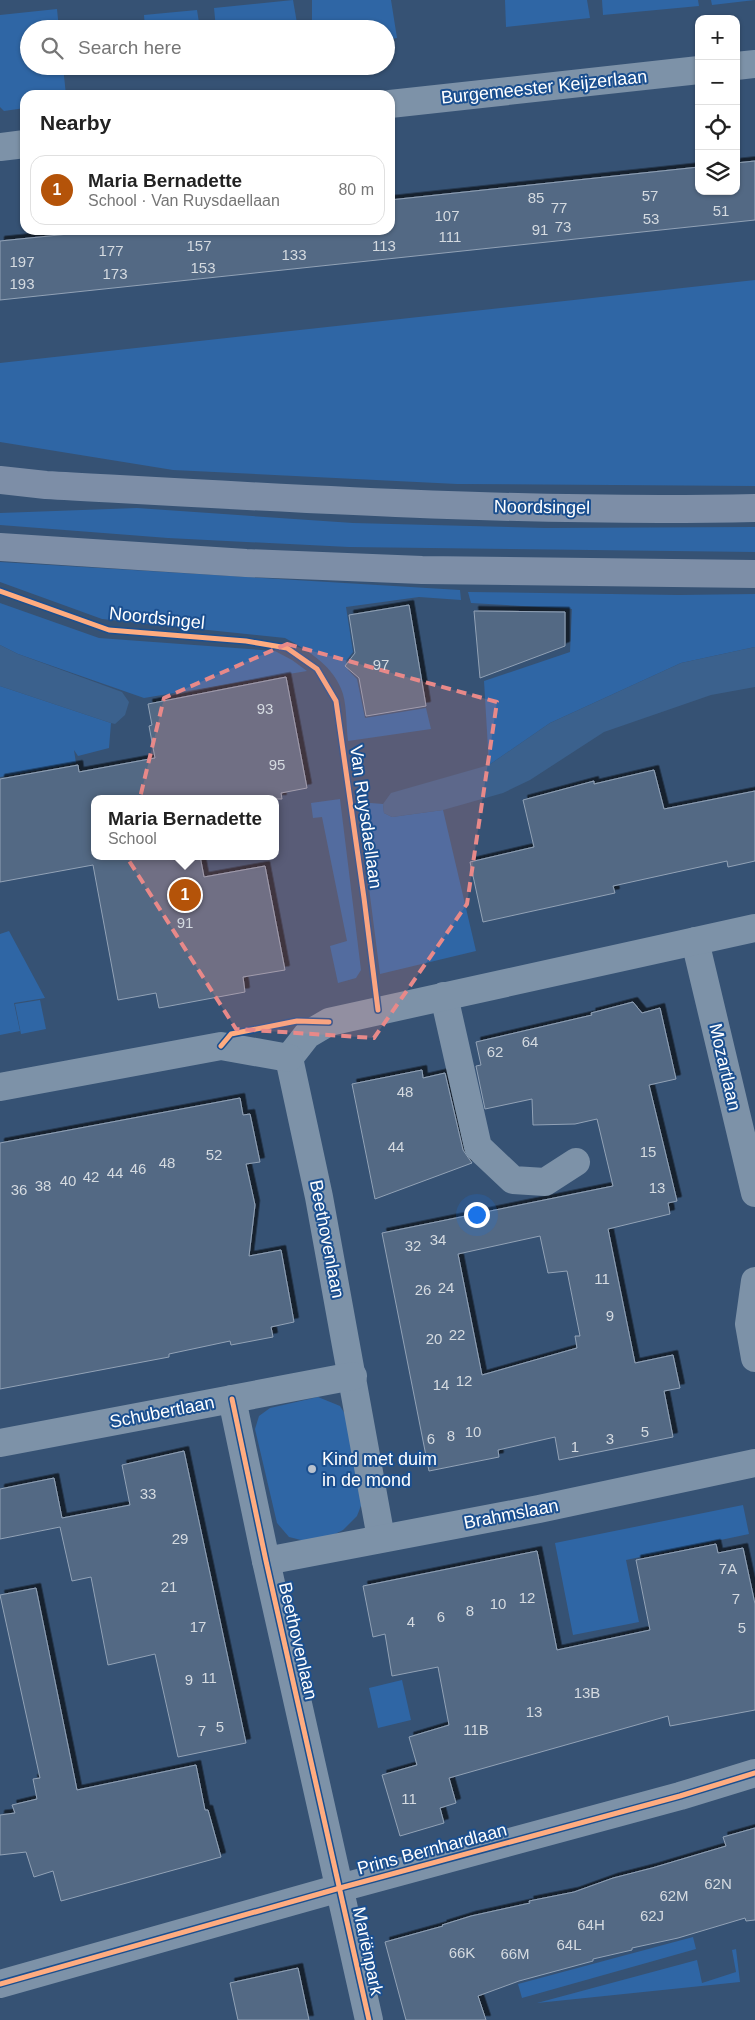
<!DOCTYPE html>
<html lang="en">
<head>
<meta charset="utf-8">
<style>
	:root { --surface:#fff; --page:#f2f2f2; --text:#222; --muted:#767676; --line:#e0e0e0; --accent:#b45309 }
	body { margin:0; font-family:Helvetica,sans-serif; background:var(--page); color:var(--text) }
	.controls { position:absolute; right:15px; top:15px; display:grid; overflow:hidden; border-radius:10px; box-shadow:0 1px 4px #0004 }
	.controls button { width:45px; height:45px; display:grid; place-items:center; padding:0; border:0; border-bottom:1px solid var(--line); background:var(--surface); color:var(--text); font:25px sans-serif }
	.you { position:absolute; left:476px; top:1214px; width:18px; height:18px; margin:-12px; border:4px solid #fff; border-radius:50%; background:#1a73e8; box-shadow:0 0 0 8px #1a73e833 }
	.badge { display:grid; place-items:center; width:32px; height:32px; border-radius:50%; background:var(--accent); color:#fff; font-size:16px; font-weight:700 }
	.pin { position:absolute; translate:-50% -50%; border:2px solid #fff; box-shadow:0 1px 5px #0006 }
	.popup { position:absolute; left:91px; top:795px; width:188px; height:65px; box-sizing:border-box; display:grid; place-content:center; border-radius:10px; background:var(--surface); filter:drop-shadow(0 1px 4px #0005); font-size:16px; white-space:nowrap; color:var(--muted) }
	.popup b { font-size:19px; color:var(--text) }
	.popup::after { content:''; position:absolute; left:50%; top:100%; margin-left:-10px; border:10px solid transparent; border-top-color:var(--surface) }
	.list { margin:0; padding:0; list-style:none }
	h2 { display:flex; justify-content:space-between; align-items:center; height:65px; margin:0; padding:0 20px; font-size:21px }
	h2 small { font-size:16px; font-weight:400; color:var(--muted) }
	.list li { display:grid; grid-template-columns:32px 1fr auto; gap:15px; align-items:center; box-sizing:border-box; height:70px; margin:0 10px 10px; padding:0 10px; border:1px solid var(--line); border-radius:15px }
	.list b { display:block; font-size:19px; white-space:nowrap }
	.list p { margin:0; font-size:16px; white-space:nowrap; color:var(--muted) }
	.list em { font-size:16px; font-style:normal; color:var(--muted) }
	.icon { flex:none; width:28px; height:28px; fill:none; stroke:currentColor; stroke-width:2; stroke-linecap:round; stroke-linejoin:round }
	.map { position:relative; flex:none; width:755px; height:2020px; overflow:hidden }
	.search { position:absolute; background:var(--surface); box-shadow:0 1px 4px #0004; left:20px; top:20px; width:375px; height:55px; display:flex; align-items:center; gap:12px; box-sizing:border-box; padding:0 18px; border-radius:28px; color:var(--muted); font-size:19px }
	.panel { position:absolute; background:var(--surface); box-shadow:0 1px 4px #0004; left:20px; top:90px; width:375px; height:145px; border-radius:15px }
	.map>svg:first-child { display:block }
	.green { fill:#2f66a5 }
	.water { fill:#3b618d }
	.building { fill:#526984; stroke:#92a2b6; fill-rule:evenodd; filter:url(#shadow) }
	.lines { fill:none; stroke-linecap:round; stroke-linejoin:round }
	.minor { stroke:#7d92a8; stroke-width:28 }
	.major { stroke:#7d8ea7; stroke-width:28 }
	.cycleway-casing { stroke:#1b4f8f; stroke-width:8 }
	.cycleway { stroke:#ffac80; stroke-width:5 }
	.marked { fill:#e88989; fill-opacity:0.2; stroke:#e88989; stroke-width:4; stroke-dasharray:10 6; stroke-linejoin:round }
	.poi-dot { fill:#b9c2ce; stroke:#1b4f8f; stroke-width:2 }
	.labels { text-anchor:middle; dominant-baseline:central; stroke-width:4; stroke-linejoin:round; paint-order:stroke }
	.number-label { font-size:15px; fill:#d4dae0 }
	.street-label { font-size:18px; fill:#fff; stroke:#1b4f8f }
	.poi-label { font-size:18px; fill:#fff; stroke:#1b4f8f; text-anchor:start }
</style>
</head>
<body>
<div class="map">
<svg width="755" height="2020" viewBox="0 0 755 2020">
	<defs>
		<filter id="shadow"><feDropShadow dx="4.5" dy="-4.5" stdDeviation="0" flood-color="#0009"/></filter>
	</defs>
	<rect width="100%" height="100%" fill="#365274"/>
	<!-- green -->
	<g class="green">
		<path d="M293 0 298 29H216L214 8Z"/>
		<path d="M312 0H391L397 38 386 40V29H312Z"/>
		<path d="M505 0H587L590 18 506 27Z"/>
		<path d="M602 0H698L699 6 603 15Z"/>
		<path d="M711 0H755L712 5Z"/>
		<path d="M57 9 59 29H29V66H63L66 95H25V108L4 111 0 107V15Z"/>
		<path d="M197 10 200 29H145L144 15Z"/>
		<path d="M755 280V486L457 484 173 470 0 442V363Z"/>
		<path d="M137 508 353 523 545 528 755 527V552L349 547 168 538 0 525V513Z"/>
		<path d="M0 562 460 590 461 600 419 597 346 607 353 652 346 661 348 670 357 679 365 718 426 708 431 729 348 741C346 726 347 709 343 694 335 667 309 651 285 638L102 619 0 582Z"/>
		<path d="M468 592 679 595 755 594V647L681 663 550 723 489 765 484 681 570 652 572 609 471 603Z"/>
		<path d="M0 603 99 638 275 651 292 660 307 671 144 698 18 654 0 645Z"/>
		<path d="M0 686 111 723 109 748 78 756 74 750 76 763 0 777Z"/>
		<path d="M340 799 361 970 356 978 338 983 330 946 347 941 322 817 313 818 311 803Z"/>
		<path d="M358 802 383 804 384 813 392 817 443 810 476 951 380 974Z"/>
		<path d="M9 931 45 998 14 1003 20 1031 0 1035V934Z"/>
		<path d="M40 1000 46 1029 21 1034 15 1004Z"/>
		<path d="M318 1397 340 1406 345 1414 362 1503 357 1516 343 1530 329 1537 305 1541 289 1537 277 1523 255 1429 259 1416 270 1408Z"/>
		<path d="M743 1505 749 1534 626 1560 639 1622 573 1635 555 1543Z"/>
		<path d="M402 1680 411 1720 378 1728 369 1688Z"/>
		<path d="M693 1937 696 1949 522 1998 518 1984Z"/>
		<path d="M736 1949 740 1982 537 2003 697 1960 702 1983 736 1972 732 1950Z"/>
	</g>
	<!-- water -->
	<g class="water">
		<path d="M0 645 18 654 122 692 129 702 125 715 115 724 111 723 0 686Z"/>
		<path d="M755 647V687L711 695 604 732 530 780 503 793 443 810 392 817 384 813 383 804 391 793 489 765 550 723 681 663Z"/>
	</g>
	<!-- building -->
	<g class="building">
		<path d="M755 161V220L0 300V241L108 230H390V200L699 167V191H736V163Z"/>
		<path d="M409 605 426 706 366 716 359 678 345 666 355 653 349 615Z"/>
		<path d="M474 611 565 612V646L480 678Z"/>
		<path d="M286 677 307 788 281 793 282 799H95V856H200L204 877 265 866 285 970 243 977 245 992 159 1008 156 993 118 1000 93 865 0 882V779L78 765 79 772 155 758 149 726 152 725 148 704Z"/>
		<path d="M654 770 664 809 755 791V861L728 867 727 861 613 886 615 893 483 922 470 862 534 847 523 800 594 781V784Z"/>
		<path d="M633 1002 642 1013 660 1008 676 1079 649 1085 677 1201 668 1203 670 1214 608 1229 635 1363 673 1355 680 1388 664 1391 673 1437 559 1460 555 1437 498 1450 499 1457 429 1471 382 1233 613 1186 597 1119 575 1124 533 1125 532 1099 485 1109 476 1066 481 1065 476 1042 592 1015 591 1013ZM540 1236 548 1273 567 1271 580 1336H575L577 1348 482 1375 458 1254Z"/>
		<path d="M422 1070 423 1078 445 1073 463 1150 472 1163 375 1199 352 1084Z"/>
		<path d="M240 1098 243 1115 250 1114 260 1162 246 1164 255 1205 249 1256 281 1250 294 1322 271 1327 273 1337 231 1345 230 1341 169 1354V1357L0 1389V1143Z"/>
		<path d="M184 1451 246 1743 178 1757 155 1654 108 1665 91 1577 72 1581 60 1527 0 1539V1489L54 1478 62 1518 130 1505 122 1465Z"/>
		<path d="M716 1544 718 1553 743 1548 755 1604V1710L670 1726 668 1716 449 1778 456 1803 440 1808 444 1823 400 1836 382 1775 417 1765 409 1737 449 1725 438 1667 392 1676 385 1634 373 1637 363 1586 537 1551 557 1650 650 1630 636 1560Z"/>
		<path d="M36 1588 77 1790 196 1765 205 1810H208L221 1857 61 1901 53 1871 34 1877 26 1852 0 1855V1815L15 1813 12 1805 37 1799 33 1779 40 1778 0 1595Z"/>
		<path d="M755 1828V1920L746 1921 745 1918 678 1938 632 1948V1950L593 1959V1961L519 1981 478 1996 486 2020H406L385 1942 443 1926 442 1925 471 1916 530 1903 529 1901 574 1892 613 1878 652 1868 726 1846 723 1837Z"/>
		<path d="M298 1968 309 2020H238L230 1983Z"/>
	</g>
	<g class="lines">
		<!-- minor -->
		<g class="minor">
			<path d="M736 66 755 64"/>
			<path d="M390 104 699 70"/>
			<path d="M0 147 25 144"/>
			<path d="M695 941 755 1193"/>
			<path d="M444 996 478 1147 513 1180 545 1182 576 1162"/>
			<path d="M289 1058 307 1035 329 1022 755 928"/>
			<path d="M289 1058 319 1197 381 1538"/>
			<path d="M0 1087 221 1046 289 1058"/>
			<path d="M755 1281 749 1324 755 1358"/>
			<path d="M232 1399 266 1561 369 2020"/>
			<path d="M0 1443 353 1376"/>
			<path d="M266 1561 539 1509 755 1463"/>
			<path d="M0 1984 340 1888 680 1796 755 1773"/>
		</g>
		<!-- major -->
		<g class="major">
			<path d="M0 480 46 485C282 498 518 513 755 508"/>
			<path d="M0 547 246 563 422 570 755 574"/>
		</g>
		<!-- cycleway casing -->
		<g class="cycleway-casing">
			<g id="cycleway">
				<path d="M0 591 109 630 246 641 287 648 317 669 336 701 364 898 378 1010"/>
				<path d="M221 1046 231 1034 297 1021 329 1022"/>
				<path d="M232 1399 266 1561 369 2020"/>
				<path d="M0 1984 340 1888 680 1796 755 1773"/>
			</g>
		</g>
		<!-- cycleway -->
		<use href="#cycleway" class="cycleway"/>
	</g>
	<!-- marked area -->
	<path class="marked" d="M287 644 497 702 467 904 374 1038 236 1029 126 856 164 698Z"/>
	<!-- markers -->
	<circle class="poi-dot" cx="312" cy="1469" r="5"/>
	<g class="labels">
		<!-- number labels -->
		<g class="number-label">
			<text x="650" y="195">57</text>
			<text x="536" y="197">85</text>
			<text x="559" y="207">77</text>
			<text x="721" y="210">51</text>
			<text x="447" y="215">107</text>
			<text x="651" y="218">53</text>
			<text x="563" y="226">73</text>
			<text x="540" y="229">91</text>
			<text x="450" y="236">111</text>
			<text x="199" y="245">157</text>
			<text x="384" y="245">113</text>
			<text x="111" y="250">177</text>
			<text x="294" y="254">133</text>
			<text x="22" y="261">197</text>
			<text x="203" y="267">153</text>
			<text x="115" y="273">173</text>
			<text x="22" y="283">193</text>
			<text x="381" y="664">97</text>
			<text x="265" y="708">93</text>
			<text x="277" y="764">95</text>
			<text x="185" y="922">91</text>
			<text x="530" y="1041">64</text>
			<text x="495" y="1051">62</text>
			<text x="405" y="1091">48</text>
			<text x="396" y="1146">44</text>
			<text x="648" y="1151">15</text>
			<text x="214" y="1154">52</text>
			<text x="167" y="1162">48</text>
			<text x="138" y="1168">46</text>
			<text x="115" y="1172">44</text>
			<text x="91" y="1176">42</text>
			<text x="68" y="1180">40</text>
			<text x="43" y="1185">38</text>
			<text x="657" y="1187">13</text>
			<text x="19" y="1189">36</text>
			<text x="438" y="1239">34</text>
			<text x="413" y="1245">32</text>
			<text x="602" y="1278">11</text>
			<text x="446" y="1287">24</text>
			<text x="423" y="1289">26</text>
			<text x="610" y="1315">9</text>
			<text x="457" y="1334">22</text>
			<text x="434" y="1338">20</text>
			<text x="464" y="1380">12</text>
			<text x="441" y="1384">14</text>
			<text x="473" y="1431">10</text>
			<text x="645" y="1431">5</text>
			<text x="451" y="1435">8</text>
			<text x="431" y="1438">6</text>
			<text x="610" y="1438">3</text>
			<text x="575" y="1446">1</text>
			<text x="148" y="1493">33</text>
			<text x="180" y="1538">29</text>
			<text x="728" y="1568">7A</text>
			<text x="169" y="1586">21</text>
			<text x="527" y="1597">12</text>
			<text x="736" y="1598">7</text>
			<text x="498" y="1603">10</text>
			<text x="470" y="1610">8</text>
			<text x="441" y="1616">6</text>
			<text x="411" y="1621">4</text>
			<text x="198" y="1626">17</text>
			<text x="742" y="1627">5</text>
			<text x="209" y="1677">11</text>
			<text x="189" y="1679">9</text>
			<text x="587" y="1692">13B</text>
			<text x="534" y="1711">13</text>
			<text x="220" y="1726">5</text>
			<text x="476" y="1729">11B</text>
			<text x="202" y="1730">7</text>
			<text x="409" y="1798">11</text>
			<text x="718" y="1883">62N</text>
			<text x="674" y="1895">62M</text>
			<text x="652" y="1915">62J</text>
			<text x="591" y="1924">64H</text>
			<text x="569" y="1944">64L</text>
			<text x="462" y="1952">66K</text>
			<text x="515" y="1953">66M</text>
		</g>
		<!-- street labels -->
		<g class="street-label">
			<text transform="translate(544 87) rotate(-6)">Burgemeester Keijzerlaan</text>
			<text transform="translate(542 507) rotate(1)">Noordsingel</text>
			<text transform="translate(157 618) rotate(6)">Noordsingel</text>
			<text transform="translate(366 817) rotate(82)">Van Ruysdaellaan</text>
			<text transform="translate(725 1067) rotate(77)">Mozartlaan</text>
			<text transform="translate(327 1239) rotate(79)">Beethovenlaan</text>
			<text transform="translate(162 1412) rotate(-11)">Schubertlaan</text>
			<text transform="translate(511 1514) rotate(-11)">Brahmslaan</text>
			<text transform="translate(298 1641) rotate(77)">Beethovenlaan</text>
			<text transform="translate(432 1849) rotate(-15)">Prins Bernhardlaan</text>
			<text transform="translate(368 1951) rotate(78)">Mariënpark</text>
		</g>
		<!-- poi labels -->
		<g class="poi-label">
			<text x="322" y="1459">Kind met duim<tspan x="322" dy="21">in de mond</tspan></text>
		</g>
	</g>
</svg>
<div class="controls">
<button>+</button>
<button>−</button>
<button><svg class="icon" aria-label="locate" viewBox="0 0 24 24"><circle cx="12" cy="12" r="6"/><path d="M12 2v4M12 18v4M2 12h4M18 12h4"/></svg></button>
<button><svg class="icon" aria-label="layers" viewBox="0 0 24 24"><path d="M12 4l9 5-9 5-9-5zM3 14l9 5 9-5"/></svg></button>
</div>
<div class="you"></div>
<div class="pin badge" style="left:185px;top:895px">1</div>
<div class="popup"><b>Maria Bernadette</b>School</div>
<div class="search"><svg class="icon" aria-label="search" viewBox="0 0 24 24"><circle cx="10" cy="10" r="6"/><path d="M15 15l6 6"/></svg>Search here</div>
<section class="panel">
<h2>Nearby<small></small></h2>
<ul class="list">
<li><span class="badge">1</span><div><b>Maria Bernadette</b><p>School · Van Ruysdaellaan</p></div><em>80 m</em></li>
</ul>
</section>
</div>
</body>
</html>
